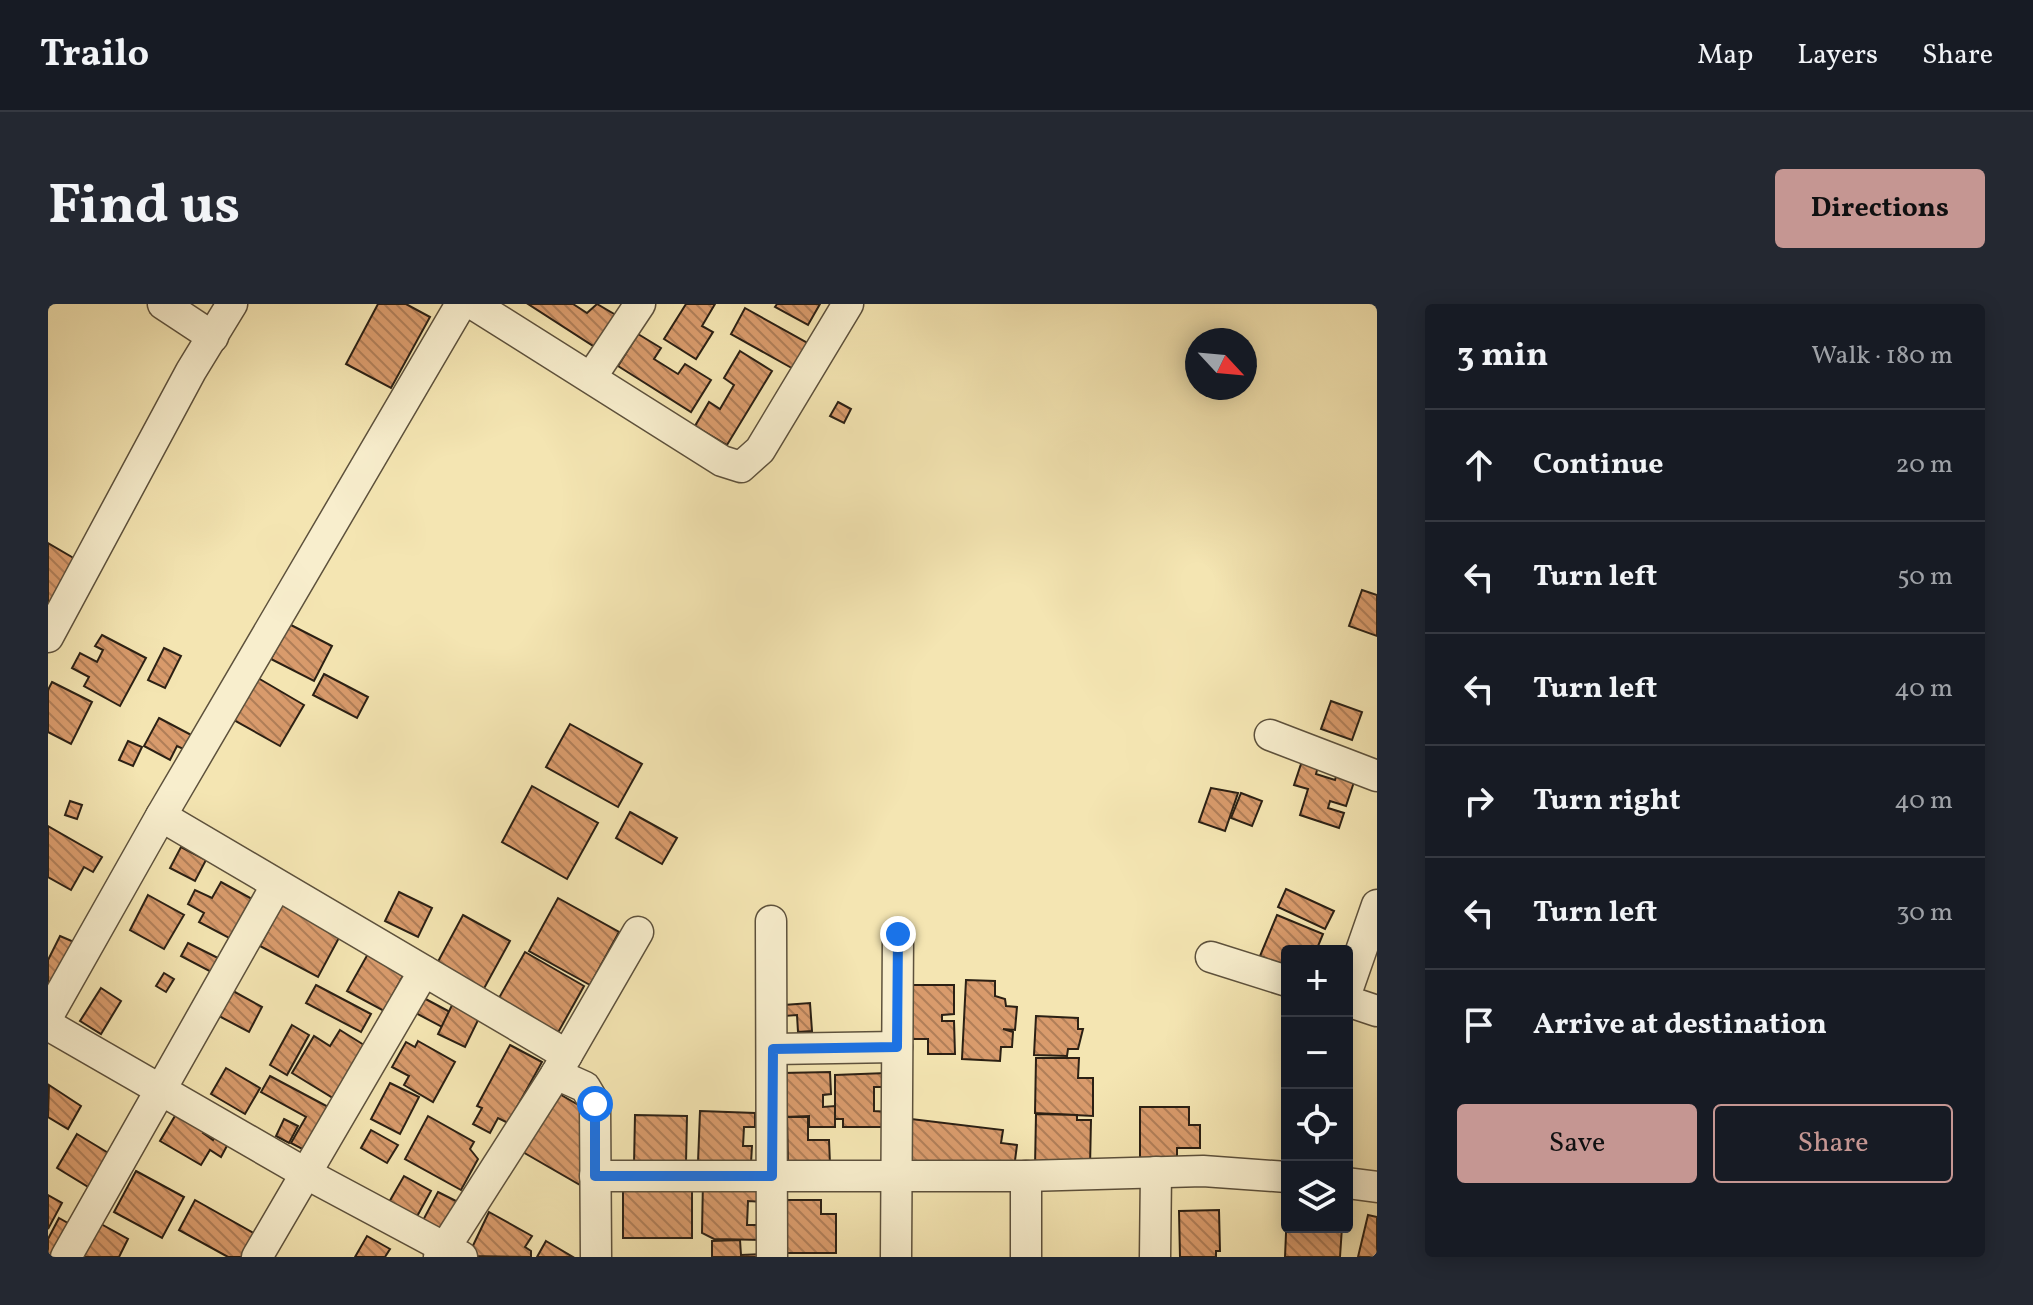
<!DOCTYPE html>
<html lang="en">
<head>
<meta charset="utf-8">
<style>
	:root { --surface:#171b24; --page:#242831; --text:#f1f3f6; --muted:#9ea1a6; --line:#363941; --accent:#c59692 }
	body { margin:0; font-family:Vollkorn,serif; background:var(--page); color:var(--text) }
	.controls { position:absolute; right:24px; bottom:24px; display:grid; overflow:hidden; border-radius:8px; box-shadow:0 4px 20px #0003 }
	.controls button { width:72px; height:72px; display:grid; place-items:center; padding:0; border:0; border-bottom:2px solid var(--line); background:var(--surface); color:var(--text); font:40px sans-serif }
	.compass { position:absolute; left:1137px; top:24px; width:72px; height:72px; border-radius:50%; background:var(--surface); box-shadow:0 4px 20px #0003; rotate:116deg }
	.stop { position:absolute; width:24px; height:24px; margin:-18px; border:6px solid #1a73e8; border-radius:50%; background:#fff }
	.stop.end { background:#1a73e8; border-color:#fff; box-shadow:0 2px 8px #0008 }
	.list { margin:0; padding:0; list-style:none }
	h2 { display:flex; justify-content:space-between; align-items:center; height:104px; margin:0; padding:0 32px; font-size:34px }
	h2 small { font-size:26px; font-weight:400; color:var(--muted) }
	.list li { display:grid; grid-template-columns:52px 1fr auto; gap:24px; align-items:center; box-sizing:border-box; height:112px; padding:0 32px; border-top:2px solid var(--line) }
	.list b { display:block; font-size:30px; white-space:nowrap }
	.list em { font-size:26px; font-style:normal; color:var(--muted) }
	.actions { display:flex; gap:16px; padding:24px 32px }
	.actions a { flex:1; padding:18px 0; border:2px solid var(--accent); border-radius:8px; text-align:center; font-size:28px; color:var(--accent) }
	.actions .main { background:var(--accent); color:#111 }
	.icon { flex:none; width:44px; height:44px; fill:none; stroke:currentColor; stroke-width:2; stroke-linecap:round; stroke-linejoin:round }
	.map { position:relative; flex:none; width:1329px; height:953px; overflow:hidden; border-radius:8px }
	header { display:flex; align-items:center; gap:48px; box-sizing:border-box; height:112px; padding:0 40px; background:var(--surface); border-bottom:2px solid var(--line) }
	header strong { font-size:38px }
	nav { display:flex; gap:44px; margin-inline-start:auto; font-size:28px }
	.intro { display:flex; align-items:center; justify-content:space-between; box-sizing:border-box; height:192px; padding:0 48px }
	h1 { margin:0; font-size:56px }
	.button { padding:20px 36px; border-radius:8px; background:var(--accent); color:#111; font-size:28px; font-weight:700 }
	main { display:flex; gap:48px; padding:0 48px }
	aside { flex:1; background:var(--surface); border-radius:8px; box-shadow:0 4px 20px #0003 }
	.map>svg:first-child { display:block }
	.building { fill:url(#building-back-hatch); stroke:#2b2014; stroke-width:2 }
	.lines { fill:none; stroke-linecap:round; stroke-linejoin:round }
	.minor-casing { stroke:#5d513c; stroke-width:33 }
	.minor { stroke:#f8eecd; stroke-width:30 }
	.route { stroke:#1a73e8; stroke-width:10 }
</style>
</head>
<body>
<header>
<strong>Trailo</strong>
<nav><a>Map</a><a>Layers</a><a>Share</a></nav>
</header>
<div class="intro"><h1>Find us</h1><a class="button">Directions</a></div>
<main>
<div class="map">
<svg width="1329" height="953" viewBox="0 0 1329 953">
	<defs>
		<pattern id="building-back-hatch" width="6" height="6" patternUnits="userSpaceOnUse" patternTransform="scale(2)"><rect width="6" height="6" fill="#d99b6c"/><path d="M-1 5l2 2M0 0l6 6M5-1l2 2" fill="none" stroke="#b07e58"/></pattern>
	</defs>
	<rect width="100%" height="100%" fill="#f4e5b2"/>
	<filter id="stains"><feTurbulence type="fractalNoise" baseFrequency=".0025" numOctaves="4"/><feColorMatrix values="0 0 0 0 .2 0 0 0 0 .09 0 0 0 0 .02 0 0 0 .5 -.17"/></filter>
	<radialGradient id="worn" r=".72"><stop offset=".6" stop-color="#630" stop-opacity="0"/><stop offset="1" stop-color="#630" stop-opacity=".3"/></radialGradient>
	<!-- building -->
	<g class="building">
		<path d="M330 0H358L382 13 343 84 298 60Z"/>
		<path d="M480 0H525L539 9 549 0 573 14 553 47Z"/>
		<path d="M638 0H667L654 22 665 28 648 55 616 35Z"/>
		<path d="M729 0H772L760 21 727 3Z"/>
		<path d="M697 4 763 41 749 67 683 30Z"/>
		<path d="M590 30 613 44 606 55 630 70 637 60 663 76 643 108 570 62Z"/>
		<path d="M692 47 724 67 679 141 647 122 661 98 672 105 686 81 676 74Z"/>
		<path d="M790 98 803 105 796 119 782 112Z"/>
		<path d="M0 239 29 256 0 306Z"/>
		<path d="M1314 286 1329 291V332L1301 322Z"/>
		<path d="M241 320 284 342 266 377 223 355Z"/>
		<path d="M54 331 98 354 72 402 36 382 41 373 24 364 32 349 49 358 55 346 47 342Z"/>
		<path d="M116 344 133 352 117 384 100 376Z"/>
		<path d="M276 370 320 393 309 414 265 391Z"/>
		<path d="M210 374 256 401 232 442 186 416Z"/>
		<path d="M4 378 44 398 23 440 0 428V386Z"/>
		<path d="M1283 397 1314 408 1304 436 1273 425Z"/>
		<path d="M111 414 149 434 142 448 129 442 122 456 96 442Z"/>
		<path d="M522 420 594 460 570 503 498 463Z"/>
		<path d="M80 437 94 443 85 462 71 456Z"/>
		<path d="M1255 454 1271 459 1268 470 1287 476 1290 466 1308 472 1298 502 1282 497 1280 504 1296 509 1291 524 1252 511 1260 485 1246 481Z"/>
		<path d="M484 482 550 519 519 575 454 538Z"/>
		<path d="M1163 484 1190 489 1177 527 1151 518Z"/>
		<path d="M1193 489 1214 497 1204 522 1183 514Z"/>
		<path d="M22 497 34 501 29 515 17 511Z"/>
		<path d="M582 508 629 534 614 560 568 534Z"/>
		<path d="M0 522 54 553 45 568 36 563 23 586 0 573Z"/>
		<path d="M133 543 158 556 147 577 122 564Z"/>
		<path d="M173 578 204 595 183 635 151 618 156 609 140 600 147 586 164 594Z"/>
		<path d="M1238 585 1286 607 1277 625 1230 603Z"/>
		<path d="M351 588 384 604 370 633 337 617Z"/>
		<path d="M100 591 136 611 116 645 82 626Z"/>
		<path d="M510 594 571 628 542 681 481 647Z"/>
		<path d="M234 601 292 632 270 673 212 642Z"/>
		<path d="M415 611 462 637 433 690 386 665Z"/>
		<path d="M1229 611 1275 630 1268 647H1239V663L1212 652Z"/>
		<path d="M12 632 26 638 0 687V656Z"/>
		<path d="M140 639 174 656 167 670 133 652Z"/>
		<path d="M321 648 357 668 336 707 299 687Z"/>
		<path d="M477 648 536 682 507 734 447 701Z"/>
		<path d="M116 669 126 675 118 688 108 682Z"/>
		<path d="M918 676 947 677V692L957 695 958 702 969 703 967 726 955 725 965 728 964 743H953L952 757 914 755Z"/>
		<path d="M268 681 323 710 313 728 258 699Z"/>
		<path d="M863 681H906V710L894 711V717H906L907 750H880V735H864Z"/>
		<path d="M53 684 73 697 53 730 32 717Z"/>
		<path d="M185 687 214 703 201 728 171 712Z"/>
		<path d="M372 692 402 708 394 723 364 707Z"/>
		<path d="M406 697 433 710 417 743 390 730Z"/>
		<path d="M762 699 764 727 750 728 749 711 736 712V701Z"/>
		<path d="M988 712 1030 714V725H1035L1030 745H1020L1019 752 986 751Z"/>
		<path d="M244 721 261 731 239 771 222 761Z"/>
		<path d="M292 726 316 741 285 794 244 769 266 732 282 742Z"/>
		<path d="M370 737 407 758 385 798 356 781 361 772 344 763 358 738 367 743Z"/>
		<path d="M462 741 494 758 460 819 450 814 442 829 425 820 434 804 429 802Z"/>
		<path d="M988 754H1031L1030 774H1045V812L987 809Z"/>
		<path d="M178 764 212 784 197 810 163 790Z"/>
		<path d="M782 768 783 790 775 791V803L787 802V823H761V812L736 813 734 769Z"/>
		<path d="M838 769V783H826V807L841 808V823H795V815H787V771Z"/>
		<path d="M222 772 284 805 260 848 243 839 258 813 213 788Z"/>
		<path d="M342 779 371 793 352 830 323 815Z"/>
		<path d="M1 781 33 802 20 825 0 813Z"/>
		<path d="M508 788 539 806V885L473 847Z"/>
		<path d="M1092 803H1141V821H1152V844H1129V860L1092 859Z"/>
		<path d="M130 807 158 824 155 829 165 836 168 830 181 838 173 853 162 846 153 861 112 837Z"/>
		<path d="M652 807 707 809V823H696L695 842H704L703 859 650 858Z"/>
		<path d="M988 810 1029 811V816H1043L1042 863H987Z"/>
		<path d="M587 811 639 812 638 859 586 861Z"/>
		<path d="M380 812 426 838 422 845 430 855 413 886 357 855Z"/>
		<path d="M739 813H760V836H781L782 860H740Z"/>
		<path d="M236 815 250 822 241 839 228 832Z"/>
		<path d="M863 815 955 826 953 839 969 841 964 880 857 868Z"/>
		<path d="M323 826 350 841 339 859 313 844Z"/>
		<path d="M29 830 62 850 42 884 9 864Z"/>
		<path d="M88 867 136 893 114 934 66 908Z"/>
		<path d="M356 872 383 887 367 916 340 900Z"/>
		<path d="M655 876 717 878 716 898 700 897 699 921H717L716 936 666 935 654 929Z"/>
		<rect x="575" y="878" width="69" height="56"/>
		<path d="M390 888 414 900 396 934 372 922Z"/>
		<path d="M0 891 14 899 0 925Z"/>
		<path d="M147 896 209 931 197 953H180L131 926Z"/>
		<path d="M735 896H773V910H788V949H735Z"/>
		<path d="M1171 906 1172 947H1168V953H1132L1131 907Z"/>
		<path d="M1239 906V923L1281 927V923H1294L1292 953H1237Z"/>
		<path d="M441 908 484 932 477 943 483 947V953L420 952Z"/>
		<path d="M1320 911 1329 913V953H1310Z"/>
		<path d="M11 914 27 923 5 953 0 950V935Z"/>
		<path d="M53 920 80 935 71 953H34Z"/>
		<path d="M319 932 342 945 337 953H307Z"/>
		<path d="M692 936 693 951 716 950V953H664V937Z"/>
		<path d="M498 937 525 953H489Z"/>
	</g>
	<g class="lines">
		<!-- minor casing -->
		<g class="minor-casing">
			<g id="minor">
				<path d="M115 0 165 33"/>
				<path d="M425 0 674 157 693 163 712 146 800 0"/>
				<path d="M544 72 592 0"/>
				<path d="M0 333 143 67 184 0"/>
				<path d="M1222 431 1329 472"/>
				<path d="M113 512 519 751"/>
				<path d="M723 617 724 953"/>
				<path d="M1163 653 1239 677"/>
				<path d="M1299 687 1329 601"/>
				<path d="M1299 697 1329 707"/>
				<path d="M0 712 113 512 413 0"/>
				<path d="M0 721 257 869 414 953"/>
				<path d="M725 745 849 743"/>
				<path d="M508 770 537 783 547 800 548 953"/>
				<path d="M547 872H978L1155 867 1239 873"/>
				<path d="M978 872V953"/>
				<path d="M1299 879 1329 883"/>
				<path d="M18 953 228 582"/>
				<path d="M209 953 376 667"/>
				<path d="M391 953 508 770 590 628"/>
				<path d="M848 953 850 630"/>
				<path d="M1107 953 1108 868"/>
			</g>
		</g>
		<!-- minor -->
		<use href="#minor" class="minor"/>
	</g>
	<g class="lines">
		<!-- route -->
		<path class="route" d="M547 800V872H724L725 745 849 743 850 630"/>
	</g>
	<rect width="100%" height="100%" filter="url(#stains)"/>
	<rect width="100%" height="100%" fill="url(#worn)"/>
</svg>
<div class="controls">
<button>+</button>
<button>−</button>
<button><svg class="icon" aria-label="locate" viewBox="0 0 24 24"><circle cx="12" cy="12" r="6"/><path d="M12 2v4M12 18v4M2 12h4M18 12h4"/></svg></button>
<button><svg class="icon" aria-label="layers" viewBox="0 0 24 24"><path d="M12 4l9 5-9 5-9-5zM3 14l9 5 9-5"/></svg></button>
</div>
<svg class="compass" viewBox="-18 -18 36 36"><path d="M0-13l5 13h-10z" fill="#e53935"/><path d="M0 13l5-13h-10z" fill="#9ea1a6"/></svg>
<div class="stop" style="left:547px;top:800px"></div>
<div class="stop end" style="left:850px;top:630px"></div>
</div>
<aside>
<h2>3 min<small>Walk · 180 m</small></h2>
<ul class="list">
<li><svg class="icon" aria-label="ahead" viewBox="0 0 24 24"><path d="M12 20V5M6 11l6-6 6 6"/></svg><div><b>Continue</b></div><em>20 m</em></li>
<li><svg class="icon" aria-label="left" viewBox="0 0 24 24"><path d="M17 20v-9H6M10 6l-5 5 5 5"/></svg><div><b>Turn left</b></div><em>50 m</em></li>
<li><svg class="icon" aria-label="left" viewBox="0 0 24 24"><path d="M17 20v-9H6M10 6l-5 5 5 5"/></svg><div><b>Turn left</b></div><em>40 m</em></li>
<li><svg class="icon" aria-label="right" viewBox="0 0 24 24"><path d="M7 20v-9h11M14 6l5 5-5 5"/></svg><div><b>Turn right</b></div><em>40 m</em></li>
<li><svg class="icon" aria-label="left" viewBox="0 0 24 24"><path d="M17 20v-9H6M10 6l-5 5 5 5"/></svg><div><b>Turn left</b></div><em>30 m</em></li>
<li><svg class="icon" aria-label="arrive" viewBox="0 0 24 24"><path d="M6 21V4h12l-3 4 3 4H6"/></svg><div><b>Arrive at destination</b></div></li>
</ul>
<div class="actions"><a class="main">Save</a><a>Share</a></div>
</aside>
</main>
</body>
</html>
